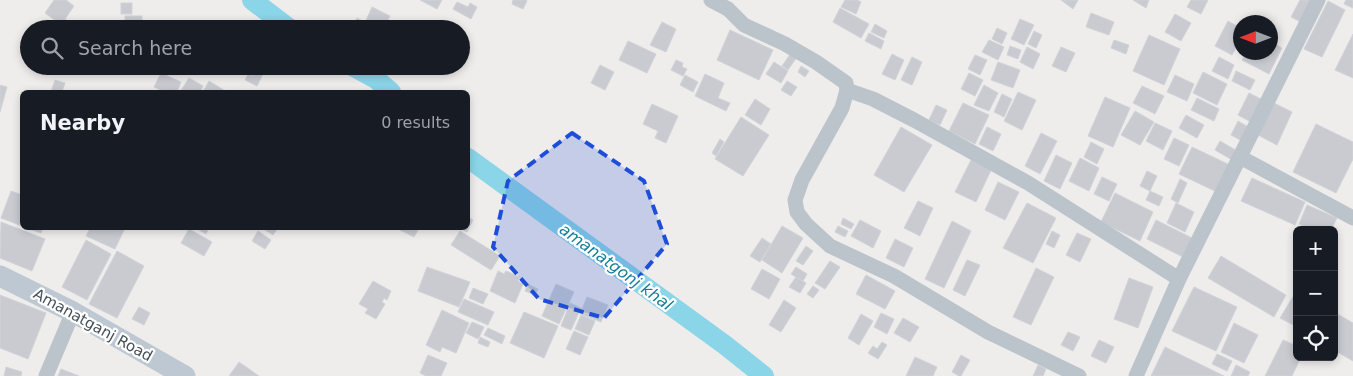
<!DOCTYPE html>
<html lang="en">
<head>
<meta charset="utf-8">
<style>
	:root { --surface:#171b24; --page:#20242c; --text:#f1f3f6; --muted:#9ea1a6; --line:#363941 }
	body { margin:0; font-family:"DejaVu Sans",sans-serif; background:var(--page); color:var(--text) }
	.controls { position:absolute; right:15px; bottom:15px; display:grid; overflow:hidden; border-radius:8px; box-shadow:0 2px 8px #0003 }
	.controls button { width:45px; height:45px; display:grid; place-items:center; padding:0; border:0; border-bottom:1px solid var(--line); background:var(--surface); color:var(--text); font:25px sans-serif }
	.compass { position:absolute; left:1233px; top:15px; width:45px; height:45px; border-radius:50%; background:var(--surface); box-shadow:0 2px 8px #0003; rotate:270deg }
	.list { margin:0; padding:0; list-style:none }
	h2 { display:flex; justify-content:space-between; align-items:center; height:65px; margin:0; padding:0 20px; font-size:21px }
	h2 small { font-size:16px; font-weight:400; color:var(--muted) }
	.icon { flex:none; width:28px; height:28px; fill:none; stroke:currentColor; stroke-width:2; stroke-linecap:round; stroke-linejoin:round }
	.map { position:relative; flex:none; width:1353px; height:376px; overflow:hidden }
	.search { position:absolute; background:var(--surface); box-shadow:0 2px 8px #0003; left:20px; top:20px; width:450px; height:55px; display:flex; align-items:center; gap:12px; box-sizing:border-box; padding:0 18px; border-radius:28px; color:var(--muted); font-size:19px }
	.panel { position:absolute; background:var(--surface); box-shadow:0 2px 8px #0003; left:20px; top:90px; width:450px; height:140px; border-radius:8px }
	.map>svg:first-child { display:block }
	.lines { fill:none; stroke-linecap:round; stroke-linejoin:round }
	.canal { stroke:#8ad5e7; stroke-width:20 }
	.building { fill:#c9cbd1; stroke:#d0d3d8 }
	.street { stroke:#bbc4cb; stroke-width:15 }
	.secondary { stroke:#bdc8d2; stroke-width:21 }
	.marked { fill:#1d4ed8; fill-opacity:0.2; stroke:#1d4ed8; stroke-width:4; stroke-dasharray:10 6; stroke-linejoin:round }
	.labels { text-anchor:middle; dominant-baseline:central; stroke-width:4.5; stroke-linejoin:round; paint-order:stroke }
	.street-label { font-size:15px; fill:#455058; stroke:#fff }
	.water-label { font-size:16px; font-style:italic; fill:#137e97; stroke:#fff }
</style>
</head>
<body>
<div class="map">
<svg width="1353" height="376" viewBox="0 0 1353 376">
	<rect width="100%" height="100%" fill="#efecec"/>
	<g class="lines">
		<!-- canal -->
		<g class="canal">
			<path d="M252 0 290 29"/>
			<path d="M352 66 376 79 391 92"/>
			<path d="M468 158 725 345 764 376"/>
		</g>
	</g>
	<!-- building -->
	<g class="building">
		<path d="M54 0H66L74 6 65 19 71 23 67 29 45 13Z"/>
		<path d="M420 0H442L437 9Z"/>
		<path d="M513 0H526L527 1 523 9 512 4Z"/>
		<path d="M845 0H857L861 2 856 14 841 7Z"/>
		<path d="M1061 0H1078L1073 9Z"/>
		<path d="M1133 0H1149L1146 8Z"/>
		<path d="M1191 0H1208L1201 14 1187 7Z"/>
		<path d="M1300 0H1314L1303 23 1291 17Z"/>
		<path d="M1346 0H1353V8L1344 4Z"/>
		<path d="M1328 1 1345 10 1322 57 1304 49Z"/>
		<path d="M457 2 468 7 470 3 477 7 471 19 453 9Z"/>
		<rect x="121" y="3" width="11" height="11"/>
		<path d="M372 7 390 16 383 29H371L364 25Z"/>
		<path d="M840 8 869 24 861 38 833 22Z"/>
		<path d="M1091 13 1114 22 1109 35 1086 27Z"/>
		<path d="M1175 14 1191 23 1181 41 1165 32Z"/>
		<rect x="125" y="16" width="17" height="7"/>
		<path d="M357 18 364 22 360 29H347L351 21 355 23Z"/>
		<path d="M1020 19 1034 25 1024 45 1011 39Z"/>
		<path d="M1228 21 1240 28V40L1232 55 1215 46Z"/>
		<path d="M662 22 676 29 666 52 650 45Z"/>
		<rect x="116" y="24" width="13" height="5"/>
		<path d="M875 24 887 31 884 38 871 32Z"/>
		<path d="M997 28 1007 33 1002 44 992 39Z"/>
		<path d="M730 30 773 50 759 80 717 60Z"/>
		<path d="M1034 31 1042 35 1036 48 1028 44Z"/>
		<path d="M869 33 884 41 881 49 865 41Z"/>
		<path d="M1353 34V78L1335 70Z"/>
		<path d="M1149 35 1180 49 1164 85 1133 71Z"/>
		<path d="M989 40 1004 47 998 60 982 52Z"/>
		<path d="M1114 40 1129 45 1126 54 1111 48Z"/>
		<path d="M628 41 656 54 647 73 619 60Z"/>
		<path d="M1270 41 1282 48 1269 74 1242 60 1246 52H1270Z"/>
		<path d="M1010 46 1021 50 1018 59 1007 55Z"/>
		<path d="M1027 47 1040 54 1033 69 1020 62Z"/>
		<path d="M1061 47 1075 53 1066 72 1052 66Z"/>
		<path d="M791 53 797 57 788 70 782 66Z"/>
		<path d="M892 54 904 60 895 80 882 74Z"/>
		<path d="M975 55 987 60 980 75 968 69Z"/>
		<path d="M912 57 922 62 912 85 901 80Z"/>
		<path d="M1219 57 1234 65 1228 79 1212 71Z"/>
		<path d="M676 60 683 63 682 67 687 69 683 76 671 70Z"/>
		<path d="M774 62 788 71 781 83 766 74Z"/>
		<path d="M998 62 1020 70 1013 88 991 80Z"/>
		<path d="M600 65 614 72 605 90 591 83Z"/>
		<path d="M145 66H161L159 72Z"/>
		<path d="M168 66H187L183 75Z"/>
		<path d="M258 66 265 70 257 86 245 80 248 74 253 76Z"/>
		<path d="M801 66 809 71 805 77 798 72Z"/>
		<path d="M1236 71 1255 80 1250 90 1232 81Z"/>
		<path d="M1203 72 1227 84 1217 105 1193 93Z"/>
		<path d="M161 73 181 82 177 92H165L154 87Z"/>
		<path d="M969 73 983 80 975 96 961 89Z"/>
		<path d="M705 74 724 83 718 98 730 103 726 111 695 96Z"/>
		<path d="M685 75 698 82 693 92 680 85Z"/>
		<path d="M1175 75 1194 84 1187 101 1167 92Z"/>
		<path d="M189 78 203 86 200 92H180Z"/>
		<path d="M55 80 65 83 62 92H51Z"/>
		<path d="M209 81 227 92H203Z"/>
		<path d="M787 81 797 87 791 96 781 90Z"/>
		<path d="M0 85 7 87 0 112Z"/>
		<path d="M984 85 998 93 989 111 974 105Z"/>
		<path d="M1142 86 1164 96 1155 114 1133 103Z"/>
		<path d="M1018 92 1036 100 1022 130 1004 121Z"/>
		<path d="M1249 93 1261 99 1251 122 1238 115Z"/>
		<path d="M1002 94 1012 99 1004 117 994 112Z"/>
		<path d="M1105 97 1130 108 1113 147 1088 136Z"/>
		<path d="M1197 98 1219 109 1214 121 1191 110Z"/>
		<path d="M755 99 770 109 761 125 745 115Z"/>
		<path d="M963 103 989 115 975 144 949 131Z"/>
		<path d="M1274 103 1292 112 1277 145 1258 135Z"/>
		<path d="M652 104 678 116 666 143 655 138 658 131 643 124Z"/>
		<path d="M936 105 947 110 940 125 929 120Z"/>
		<path d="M1135 111 1154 122 1140 145 1121 135Z"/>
		<path d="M1186 115 1204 125 1197 138 1179 128Z"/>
		<path d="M741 117 769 135 743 176 715 159Z"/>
		<path d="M1238 121 1250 128 1242 141 1231 135Z"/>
		<path d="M1155 123 1172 131 1163 150 1146 141Z"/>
		<path d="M1316 124 1353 142V159L1336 193 1293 172Z"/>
		<path d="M901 127 932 145 904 192 874 175Z"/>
		<path d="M987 127 1001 134 993 151 979 144Z"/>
		<path d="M1041 133 1057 141 1040 174 1025 166Z"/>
		<path d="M1174 138 1189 145 1179 166 1164 159Z"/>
		<path d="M720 139 724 142 716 156 712 153Z"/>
		<path d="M1220 141 1239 152 1234 161 1215 150Z"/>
		<path d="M1091 142 1104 149 1097 164 1084 157Z"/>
		<path d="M1192 147 1232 166 1219 193 1179 174Z"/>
		<path d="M1056 155 1072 163 1060 189 1044 181Z"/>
		<path d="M1080 158 1099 168 1089 191 1069 181Z"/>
		<path d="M971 160 991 170 976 202 955 192Z"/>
		<path d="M1147 171 1157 176 1150 191 1140 186Z"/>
		<path d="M1102 177 1117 184 1109 201 1094 194Z"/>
		<path d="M1252 178 1305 202 1295 225 1241 201Z"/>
		<path d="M1180 179 1187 183 1178 203 1171 199Z"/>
		<path d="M998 182 1019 192 1005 220 985 210Z"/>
		<path d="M11 191 22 195V226L1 218Z"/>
		<path d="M1150 191 1163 197 1159 206 1146 200Z"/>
		<path d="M1115 193 1153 212 1140 241 1101 222Z"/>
		<path d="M918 201 933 208 920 236 904 228Z"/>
		<path d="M1027 203 1056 218 1033 263 1003 248Z"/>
		<path d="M1176 203 1194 212 1185 232 1167 223Z"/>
		<path d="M1307 205 1337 218 1331 230H1312L1299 224Z"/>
		<path d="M468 217 473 220 467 232 460 228H468Z"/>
		<path d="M843 218 854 224 851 229 841 224Z"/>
		<path d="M860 220 881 231 873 248 851 236Z"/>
		<path d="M1156 220 1192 238 1183 257 1147 239Z"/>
		<path d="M952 221 971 231 944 288 925 279Z"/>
		<path d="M1 222 45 239 32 271 0 258Z"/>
		<path d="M782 226 803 238 782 273 762 260Z"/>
		<path d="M838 226 848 231 845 237 835 232Z"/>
		<path d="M27 228H43L41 233Z"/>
		<path d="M90 228H125L115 249 86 236Z"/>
		<path d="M196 228H209L206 234Z"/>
		<path d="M262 228H278L273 235Z"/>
		<path d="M396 228H419L414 237Z"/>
		<path d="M189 229 212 242 204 256 181 243Z"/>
		<path d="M258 231 271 240 265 249 252 241Z"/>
		<path d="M460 231 500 256 491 270 451 245Z"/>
		<path d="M1052 231 1060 235 1054 248 1046 244Z"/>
		<path d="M1077 233 1091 239 1080 262 1066 255Z"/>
		<path d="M762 238 771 244 760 262 750 256Z"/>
		<path d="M895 239 913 248 904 267 886 258Z"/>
		<path d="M86 240 111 254 87 300 62 287Z"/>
		<path d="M806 246 813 251 803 265 796 261Z"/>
		<path d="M117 251 144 266 117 318 89 304Z"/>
		<path d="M1221 256 1286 295 1274 317 1208 278Z"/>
		<path d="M967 260 980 265 965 296 953 290Z"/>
		<path d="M830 261 840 267 825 289 815 283Z"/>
		<path d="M427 267 470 282 459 307 418 291Z"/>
		<path d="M796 267 807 274 803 281 791 274Z"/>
		<path d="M1036 268 1054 277 1031 325 1013 317Z"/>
		<path d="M762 269 780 279 769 299 751 289Z"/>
		<path d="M498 271 504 274 506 271 520 277 518 281 523 284 515 303 490 291Z"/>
		<path d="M866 275 895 291 885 309 856 294Z"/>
		<path d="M796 277 806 283 800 293 789 287Z"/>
		<path d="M1129 278 1153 287 1138 328 1114 319Z"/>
		<path d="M373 281 391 291 387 300 384 298 382 302 385 304 376 319 365 313 368 309 359 304Z"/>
		<path d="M528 284 538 289 535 295 525 291Z"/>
		<path d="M556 284 574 292 559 324 542 316Z"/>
		<path d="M813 286 819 290 813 298 807 294Z"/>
		<path d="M1194 287 1237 307 1216 351 1172 331Z"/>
		<path d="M473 288 488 294 483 304 469 298Z"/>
		<path d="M1297 290V327L1280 318Z"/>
		<path d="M0 295 46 313 28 359 0 348Z"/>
		<path d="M587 297 608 305 601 322 580 314Z"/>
		<path d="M464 299 494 312 488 325 458 312Z"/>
		<path d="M784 300 796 308 781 332 769 325Z"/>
		<path d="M570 303 581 308 571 330 561 326Z"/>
		<path d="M139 307 150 313 144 325 132 319Z"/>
		<path d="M442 310 469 323 456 353 442 347 440 352 426 345Z"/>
		<path d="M524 312 558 326 544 358 510 343Z"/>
		<path d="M1334 312 1353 323V361L1334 350Z"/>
		<path d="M881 313 894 319 887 334 874 327Z"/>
		<path d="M861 314 873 321 859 345 848 338Z"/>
		<path d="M581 315 595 321 589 335 575 329Z"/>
		<path d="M903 318 919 327 910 342 894 333Z"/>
		<path d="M472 322 484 327 478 339 466 333Z"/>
		<path d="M1234 323 1258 335 1244 363 1221 352Z"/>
		<path d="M488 328 505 336 502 344 484 335Z"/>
		<path d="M574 331 588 337 580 355 566 349Z"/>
		<path d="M1068 332 1080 337 1073 351 1061 345Z"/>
		<path d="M480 337 490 342 488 347 478 343Z"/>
		<path d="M1099 340 1114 347 1106 363 1091 356Z"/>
		<path d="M1283 340 1297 346V357H1301L1292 376H1265Z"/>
		<path d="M882 342 887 345 878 359 868 353 873 346 877 349Z"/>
		<path d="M1165 347 1224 376H1151Z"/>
		<path d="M1217 354 1232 361 1227 371 1212 364Z"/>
		<path d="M428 355 447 363 441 376H426L420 373Z"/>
		<path d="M961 355 970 360 961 376H959L952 372Z"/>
		<path d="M915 357 937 367 933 376H906Z"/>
		<path d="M239 362 259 376H229Z"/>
		<path d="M1038 365 1046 369 1043 376H1033Z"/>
		<path d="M1236 365 1250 372 1248 376H1231Z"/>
		<path d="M6 367 22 372 21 376H4Z"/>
		<path d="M61 369 79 376H58Z"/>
	</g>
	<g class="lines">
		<!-- street -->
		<g class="street">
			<path d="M711 0 728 9 744 25 785 44 816 62 846 83 847 90 842 108 802 180 795 200 797 212 806 224 830 246 894 276 988 332 1079 376"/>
			<path d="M847 90 873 99 914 120 1028 183 1179 279"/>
			<path d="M1240 157 1353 218"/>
			<path d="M46 376 73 312"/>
			<path d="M1136 376 1179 279 1318 0"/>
		</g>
		<!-- secondary -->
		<path class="secondary" d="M0 276 73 312 185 376"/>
	</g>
	<!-- marked area -->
	<path class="marked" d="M572 133 644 181 667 244 604 318 539 299 493 247 508 181Z"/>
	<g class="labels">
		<!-- street labels -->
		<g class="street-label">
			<text transform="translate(93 325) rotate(29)">Amanatganj Road</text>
		</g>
		<!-- water labels -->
		<g class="water-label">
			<text transform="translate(616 267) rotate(36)">amanatgonj khal</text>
		</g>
	</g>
</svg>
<div class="controls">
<button>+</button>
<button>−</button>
<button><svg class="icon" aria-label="locate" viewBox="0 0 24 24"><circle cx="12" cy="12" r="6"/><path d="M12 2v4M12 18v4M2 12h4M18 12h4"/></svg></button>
</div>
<svg class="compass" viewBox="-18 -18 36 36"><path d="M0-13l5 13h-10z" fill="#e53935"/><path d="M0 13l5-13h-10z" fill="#9ea1a6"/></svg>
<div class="search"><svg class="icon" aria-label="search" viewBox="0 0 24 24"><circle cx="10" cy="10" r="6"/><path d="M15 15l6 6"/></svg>Search here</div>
<section class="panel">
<h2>Nearby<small>0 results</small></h2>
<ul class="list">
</ul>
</section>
</div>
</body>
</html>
